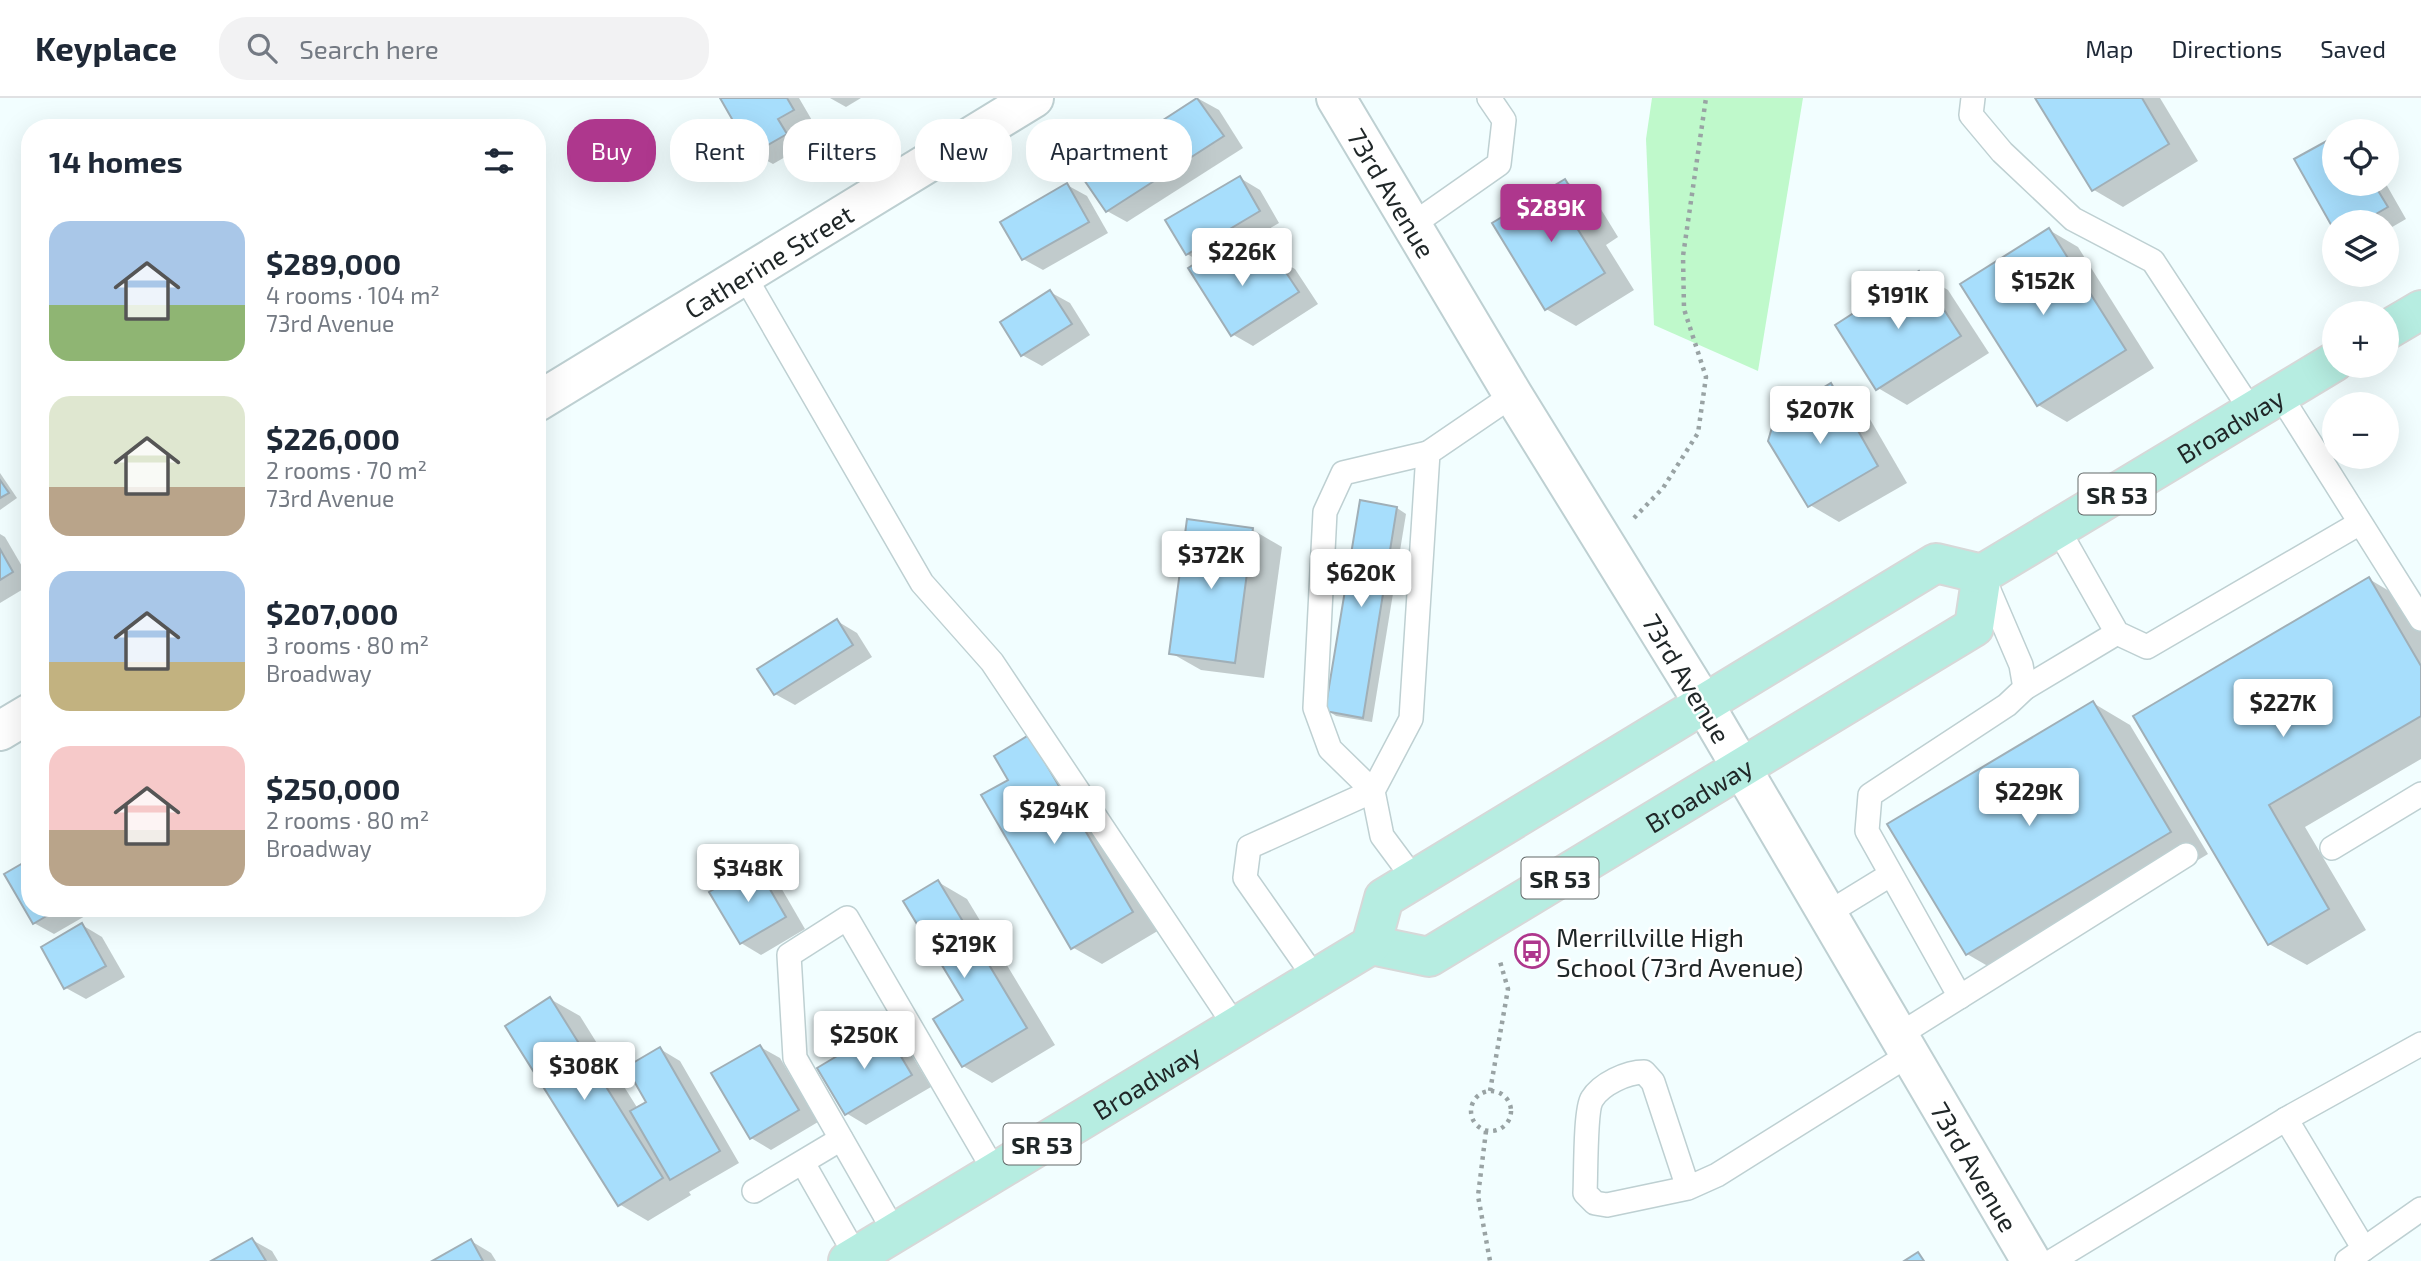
<!DOCTYPE html>
<html lang="en">
<head>
<meta charset="utf-8">
<style>
  :root { --surface:#fff; --page:#f2f2f3; --text:#1f2937; --muted:#747a83; --line:#e0e1e3; --accent:#ae378d }
  body { margin:0; font-family:"Exo 2",sans-serif; background:var(--page); color:var(--text); height:100vh; display:flex; flex-direction:column; font-size:26px; white-space:nowrap }
  * { box-sizing:border-box; margin:0 }
  p { font-size:23px; color:var(--muted) }
  .icon { flex:none; width:38px; height:38px; fill:none; stroke:currentColor; stroke-width:2; stroke-linecap:round; stroke-linejoin:round }
  .map { position:relative; flex:1; overflow:hidden }
  .drawer { position:absolute; left:21px; top:21px; width:525px; height:798px; display:flex; flex-direction:column; background:var(--surface); border-radius:28px; box-shadow:0 7px 28px #0002 }
  .drawer>* { flex:none }
  .hud { position:absolute; left:567px; top:21px; width:665px; height:63px; display:flex; gap:14px }
  .tools { position:absolute; left:2322px; top:21px; display:grid; gap:14px }
  .tools a { display:grid; place-items:center; width:77px; height:77px; border-radius:50%; background:var(--surface); box-shadow:0 7px 28px #0002; font-size:35px }
  .price { position:absolute; translate:-50% -60px; padding:0 16px; border-radius:7px; background:#fff; color:#222; font-size:23px; line-height:46px; filter:drop-shadow(0 2px 4px #0008) }
  .price::after { content:''; position:absolute; left:50%; top:42px; width:21px; height:16px; margin-left:-10px; background:inherit; clip-path:polygon(0 0,100% 0,50% 100%) }
  .price.on { background:var(--accent); color:#fff }
  ul { padding:0; list-style:none }
  li { display:flex; align-items:center; gap:21px; height:175px; padding:0 28px }
  li span { display:grid; place-items:center; flex:none; width:196px; height:140px; border-radius:21px; color:#555 }
  li>.icon { margin-inline-start:auto }
  span .icon { width:84px; height:84px; fill:#fffc; stroke-width:1 }
  li b { font-size:30px }
  h2 { display:flex; justify-content:space-between; align-items:center; height:84px; padding:0 28px; font-size:30px }
  .pill { padding:0 24px; border-radius:28px; background:var(--surface); box-shadow:0 7px 28px #0002; font-size:24px; line-height:63px }
  .pill.on { background:var(--accent); color:#fff }
  header { display:flex; align-items:center; gap:42px; box-sizing:border-box; height:98px; padding:0 35px; background:var(--surface); border-bottom:2px solid var(--line) }
  header strong { font-size:33px }
  nav { display:flex; gap:38px; margin-inline-start:auto; font-size:24px }
  .search { width:490px; height:63px; background:var(--page); display:flex; align-items:center; gap:18px; box-sizing:border-box; padding:0 24px; border-radius:28px; color:var(--muted); font-size:26px }
  .map>svg:first-child { display:block }
</style>
</head>
<body>
<header>
<strong>Keyplace</strong>
<div class="search"><svg class="icon" aria-label="search" viewBox="0 0 24 24"><circle cx="10" cy="10" r="6"/><path d="M15 15l6 6"/></svg>Search here</div>
<nav><a>Map</a><a>Directions</a><a>Saved</a></nav>
</header>
<div class="map">
<svg width="2421" height="1163" viewBox="0 0 2421 1163">
  <rect width="100%" height="100%" fill="#f2feff"/>
  <!-- green -->
  <polygon fill="#bff9cb" points="1652,0 1803,0 1758,273 1654,227 1646,41"/>
  <!-- shadow -->
  <g fill="#0003">
    <polygon points="722,0 799,0 813,24 797,33 806,47 773,66 753,55"/>
    <polygon points="830,0 861,0 846,9"/>
    <polygon points="2037,0 2160,0 2198,63 2123,109 2094,92"/>
    <polygon points="1199,1 1219,12 1243,50 1127,124 1107,113 1083,76"/>
    <polygon points="2334,41 2334,86 2386,86 2406,121 2387,132 2387,124 2334,124 2334,128 2297,62"/>
    <polygon points="1240,80 1260,92 1279,125 1232,153 1245,160 1254,174 1275,160 1295,171 1318,206 1253,248 1232,236 1201,164 1187,156"/>
    <polygon points="1565,83 1594,100 1618,139 1606,147 1634,192 1576,228 1546,211"/>
    <polygon points="1067,87 1087,98 1108,135 1043,172 1023,161"/>
    <polygon points="2049,132 2078,149 2154,270 2067,324 2038,307"/>
    <polygon points="1919,175 1948,192 1989,255 1907,307 1878,290"/>
    <polygon points="1050,194 1070,205 1090,237 1042,268 1022,257"/>
    <polygon points="1831,287 1860,304 1907,385 1839,424 1810,407"/>
    <polygon points="0,375 17,400 0,412"/>
    <polygon points="1361,404 1397,410 1406,416 1372,624 1336,618 1327,612"/>
    <polygon points="1253,432 1282,449 1264,580 1201,572 1171,555"/>
    <polygon points="0,436 5,439 30,482 30,487 0,505"/>
    <polygon points="2369,481 2406,503 2421,528 2421,661 2305,729 2366,832 2307,867 2269,846 2136,618"/>
    <polygon points="837,523 857,535 872,559 795,607 775,596"/>
    <polygon points="2093,605 2130,627 2208,756 2005,878 1967,856"/>
    <polygon points="1029,639 1161,831 1102,866 1072,849 1010,682"/>
    <polygon points="756,769 776,781 805,831 761,857 741,845"/>
    <polygon points="938,784 967,801 1055,947 992,985 963,968 966,903"/>
    <polygon points="30,810 99,810 54,836 34,825"/>
    <polygon points="82,827 102,839 125,879 86,901 66,890"/>
    <polygon points="550,901 580,918 638,1011 648,1005 660,951 680,963 739,1065 689,1094 691,1097 648,1123 619,1106"/>
    <polygon points="884,932 904,944 931,989 866,1027 846,1015"/>
    <polygon points="760,949 780,960 818,1024 771,1052 751,1040"/>
    <polygon points="252,1142 272,1153 278,1163 215,1163"/>
    <polygon points="471,1143 491,1155 496,1163 435,1163"/>
  </g>
  <!-- building -->
  <g fill="#a7defc" stroke="#a0afb7" stroke-width="2">
    <polygon points="720,0 787,0 794,12 778,21 787,36 752,56"/>
    <polygon points="1197,0 1224,38 1106,114 1080,76"/>
    <polygon points="2035,0 2142,0 2169,46 2092,93"/>
    <polygon points="2334,39 2334,86 2374,86 2388,109 2362,124 2334,124 2334,132 2294,61"/>
    <polygon points="1240,78 1260,113 1186,157 1165,122"/>
    <polygon points="1565,81 1590,122 1577,130 1605,175 1545,212 1492,125"/>
    <polygon points="1067,85 1089,124 1022,162 1000,124"/>
    <polygon points="2049,130 2126,252 2037,308 1960,186"/>
    <polygon points="1225,147 1245,177 1275,158 1299,194 1231,238 1188,170"/>
    <polygon points="1919,173 1961,238 1876,292 1835,227"/>
    <polygon points="1050,192 1072,226 1021,258 1000,224"/>
    <polygon points="1831,285 1878,368 1808,409 1768,343 1775,319"/>
    <polygon points="0,382 9,395 0,400"/>
    <polygon points="1360,402 1397,409 1363,620 1325,613"/>
    <polygon points="1187,421 1253,430 1235,565 1169,556"/>
    <polygon points="0,451 13,474 0,482"/>
    <polygon points="2369,479 2421,568 2421,618 2269,707 2329,811 2268,847 2133,618"/>
    <polygon points="837,521 853,547 774,597 757,571"/>
    <polygon points="2093,603 2171,734 1966,857 1887,726"/>
    <polygon points="1029,637 1133,814 1071,851 981,697 1008,682 994,658"/>
    <polygon points="30,761 30,810 60,810 33,826 4,776"/>
    <polygon points="756,767 786,819 740,846 709,794"/>
    <polygon points="938,782 1027,930 962,969 933,921 963,902 903,803"/>
    <polygon points="82,825 106,868 64,891 41,849"/>
    <polygon points="550,899 663,1080 618,1108 505,928"/>
    <polygon points="884,930 912,977 845,1017 817,970"/>
    <polygon points="760,947 799,1012 750,1041 711,975"/>
    <polygon points="660,949 720,1053 670,1082 630,1013 646,1004 626,969"/>
    <polygon points="252,1140 266,1163 211,1163"/>
    <polygon points="471,1141 483,1163 432,1163"/>
    <polygon points="1918,1154 1924,1163 1904,1163"/>
  </g>
  <g fill="none" stroke-linecap="round" stroke-linejoin="round">
    <!-- service casing -->
    <g stroke="#bed0d2" stroke-width="26">
      <g id="service">
        <polyline points="1973,0 1971,17 2002,54 2073,121 2153,163 2252,314"/>
        <polyline points="1412,127 1499,66 1504,22 1489,0"/>
        <polyline points="744,177 922,485 992,564 1235,928"/>
        <polyline points="2280,297 2421,521"/>
        <polyline points="2058,431 2117,535 2147,549 2360,425"/>
        <polyline points="2025,590 2117,535"/>
        <polyline points="2332,750 2421,696"/>
        <polyline points="1414,781 1382,738 1373,693 1411,621 1428,355 1513,297"/>
        <polyline points="1828,815 1890,777"/>
        <polyline points="1315,880 1245,780 1249,749 1373,693 1330,651 1315,610 1325,414 1343,375 1428,355"/>
        <polyline points="1960,899 1867,733 1870,697 2007,607 2025,590 2021,567 1985,483"/>
        <polyline points="1899,937 2186,757"/>
        <polyline points="803,1065 856,1158"/>
        <path d="M 1688,1090 L 1653,984 L 1644,974 C 1627,974 1601,986 1592,1001 C 1585,1012 1586,1078 1585,1095 L 1595,1105 L 1607,1107 L 1688,1090 L 1717,1077 L 1910,956"/>
        <polyline points="754,1093 841,1041"/>
        <polyline points="895,1135 795,960 789,857 847,820 995,1074"/>
        <polyline points="2364,1151 2286,1021 2421,946"/>
        <polyline points="2052,1163 2286,1021"/>
        <polyline points="2347,1163 2421,1111"/>
      </g>
    </g>
    <!-- minor casing -->
    <g stroke="#bed0d2" stroke-width="42">
      <g id="minor">
        <path id="s1" d="M 537,304 L 1034,0"/>
        <polyline points="0,633 30,615"/>
      </g>
    </g>
    <!-- tertiary casing -->
    <g stroke="#bed0d2" stroke-width="42">
      <g id="tertiary">
        <path id="s2" d="M 1704,606 L 2031,1163"/>
      </g>
    </g>
    <!-- secondary casing -->
    <g stroke="#bed0d2" stroke-width="42">
      <g id="secondary">
        <path id="s3" d="M 1336,0 L 1513,297 L 1704,606"/>
      </g>
    </g>
    <!-- primary casing -->
    <g stroke="#d7d8d8" stroke-width="42">
      <g id="primary">
        <polyline points="2387,232 2421,212"/>
        <path id="s4" d="M 1371,847 L 1429,859 L 1974,529 L 1982,476"/>
        <path id="s5" d="M 848,1163 L 1371,847 L 1384,800 L 1936,465 L 1982,476 L 2334,264"/>
      </g>
    </g>
    <!-- path -->
    <g stroke="#99a3a4" stroke-width="4.5" stroke-dasharray="3.5 5" stroke-linecap="butt">
      <polyline points="1634,420 1663,390 1698,335 1706,279 1684,211 1683,158 1706,0"/>
      <polyline points="1490,993 1508,891 1499,860"/>
      <circle cx="1491" cy="1013" r="20"/>
      <polyline points="1486,1033 1478,1098 1490,1163"/>
    </g>
    <!-- service -->
    <use href="#service" stroke="#fff" stroke-width="23"/>
    <!-- minor -->
    <use href="#minor" stroke="#fff" stroke-width="38"/>
    <!-- tertiary -->
    <use href="#tertiary" stroke="#fff" stroke-width="38"/>
    <!-- secondary -->
    <use href="#secondary" stroke="#fff" stroke-width="38"/>
    <!-- primary -->
    <use href="#primary" stroke="#b6ede1" stroke-width="38"/>
  </g>
  <!-- icons -->
  <defs>
    <g id="bus-ring" transform="scale(1.75)"><circle r="9.5" fill="#fff" stroke="#ae378d" stroke-width="1.5"/><path d="M-5-6H5V4H4V6H2V4H-2V6H-4V4H-5ZM-3.5-4V0h7V-4ZM-3.5 1.2v1.5H-2V1.2ZM2 1.2v1.5H3.5V1.2Z" fill="#ae378d"/></g>
  </defs>
  <g fill-rule="evenodd">
    <use href="#bus-ring" x="1532" y="853"/>
  </g>
  <g text-anchor="middle" dominant-baseline="central" stroke-width="5" stroke-linejoin="round" paint-order="stroke">
    <!-- shield labels -->
    <g fill="#fff" stroke="#636868" stroke-width="2">
      <rect x="2078.5" y="375.5" width="77" height="41" rx="5"/>
      <rect x="1521.5" y="759.5" width="77" height="41" rx="5"/>
      <rect x="1003.5" y="1025.5" width="77" height="41" rx="5"/>
    </g>
    <g font-size="24" font-weight="bold" fill="#202728">
      <text x="2117" y="396">SR 53</text>
      <text x="1560" y="780">SR 53</text>
      <text x="1042" y="1046">SR 53</text>
    </g>
    <!-- street labels -->
    <g font-size="26" fill="#202728" stroke="#fff">
      <text stroke="none"><textPath href="#s3" startOffset="110">73rd Avenue</textPath></text>
      <text stroke="none"><textPath href="#s1" startOffset="271">Catherine Street</textPath></text>
      <text stroke="none"><textPath href="#s5" startOffset="1642">Broadway</textPath></text>
      <text transform="translate(1687 580) rotate(59)">73rd Avenue</text>
      <text stroke="none"><textPath href="#s4" startOffset="374">Broadway</textPath></text>
      <text stroke="none"><textPath href="#s5" startOffset="348">Broadway</textPath></text>
      <text stroke="none"><textPath href="#s2" startOffset="536">73rd Avenue</textPath></text>
    </g>
    <!-- poi labels -->
    <g font-size="26" fill="#202728" stroke="#fff" text-anchor="start">
      <text x="1556" y="838">Merrillville High<tspan x="1556" dy="30">School (73rd Avenue)</tspan></text>
    </g>
  </g>
</svg>
<div class="tools">
<a><svg class="icon" aria-label="locate" viewBox="0 0 24 24"><circle cx="12" cy="12" r="6"/><path d="M12 2v4M12 18v4M2 12h4M18 12h4"/></svg></a>
<a><svg class="icon" aria-label="layers" viewBox="0 0 24 24"><path d="M12 4l9 5-9 5-9-5zM3 14l9 5 9-5"/></svg></a>
<a>+</a>
<a>−</a>
</div>
<b class="price on" style="left:1551px;top:146px">$289K</b>
<b class="price" style="left:1242px;top:190px">$226K</b>
<b class="price" style="left:2043px;top:219px">$152K</b>
<b class="price" style="left:1898px;top:233px">$191K</b>
<b class="price" style="left:1820px;top:348px">$207K</b>
<b class="price" style="left:1211px;top:493px">$372K</b>
<b class="price" style="left:1361px;top:511px">$620K</b>
<b class="price" style="left:2283px;top:641px">$227K</b>
<b class="price" style="left:2029px;top:730px">$229K</b>
<b class="price" style="left:1054px;top:748px">$294K</b>
<b class="price" style="left:748px;top:806px">$348K</b>
<b class="price" style="left:964px;top:882px">$219K</b>
<b class="price" style="left:864px;top:973px">$250K</b>
<b class="price" style="left:584px;top:1004px">$308K</b>
<div class="hud">
<a class="pill on">Buy</a>
<a class="pill">Rent</a>
<a class="pill">Filters</a>
<a class="pill">New</a>
<a class="pill">Apartment</a>
</div>
<section class="drawer">
<h2>14 homes<svg class="icon" aria-label="filters" viewBox="0 0 24 24"><path d="M4 7h16M4 17h16"/><circle cx="9" cy="7" r="2"/><circle cx="15" cy="17" r="2"/></svg></h2>
<ul>
<li><span style="background:linear-gradient(#a9c7e8 60%,#8fb573 0)"><svg class="icon" aria-label="home" viewBox="0 0 24 24"><path d="M3 11l9-7 9 7M6 9v11h12V9"/></svg></span><div><b>$289,000</b><p>4 rooms · 104 m²</p><p>73rd Avenue</p></div></li>
<li><span style="background:linear-gradient(#dfe7d0 65%,#b9a48a 0)"><svg class="icon" aria-label="home" viewBox="0 0 24 24"><path d="M3 11l9-7 9 7M6 9v11h12V9"/></svg></span><div><b>$226,000</b><p>2 rooms · 70 m²</p><p>73rd Avenue</p></div></li>
<li><span style="background:linear-gradient(#a9c7e8 65%,#c2b280 0)"><svg class="icon" aria-label="home" viewBox="0 0 24 24"><path d="M3 11l9-7 9 7M6 9v11h12V9"/></svg></span><div><b>$207,000</b><p>3 rooms · 80 m²</p><p>Broadway</p></div></li>
<li><span style="background:linear-gradient(#f6c9c9 60%,#b9a48a 0)"><svg class="icon" aria-label="home" viewBox="0 0 24 24"><path d="M3 11l9-7 9 7M6 9v11h12V9"/></svg></span><div><b>$250,000</b><p>2 rooms · 80 m²</p><p>Broadway</p></div></li>
</ul>
</section>
</div>
</body>
</html>
